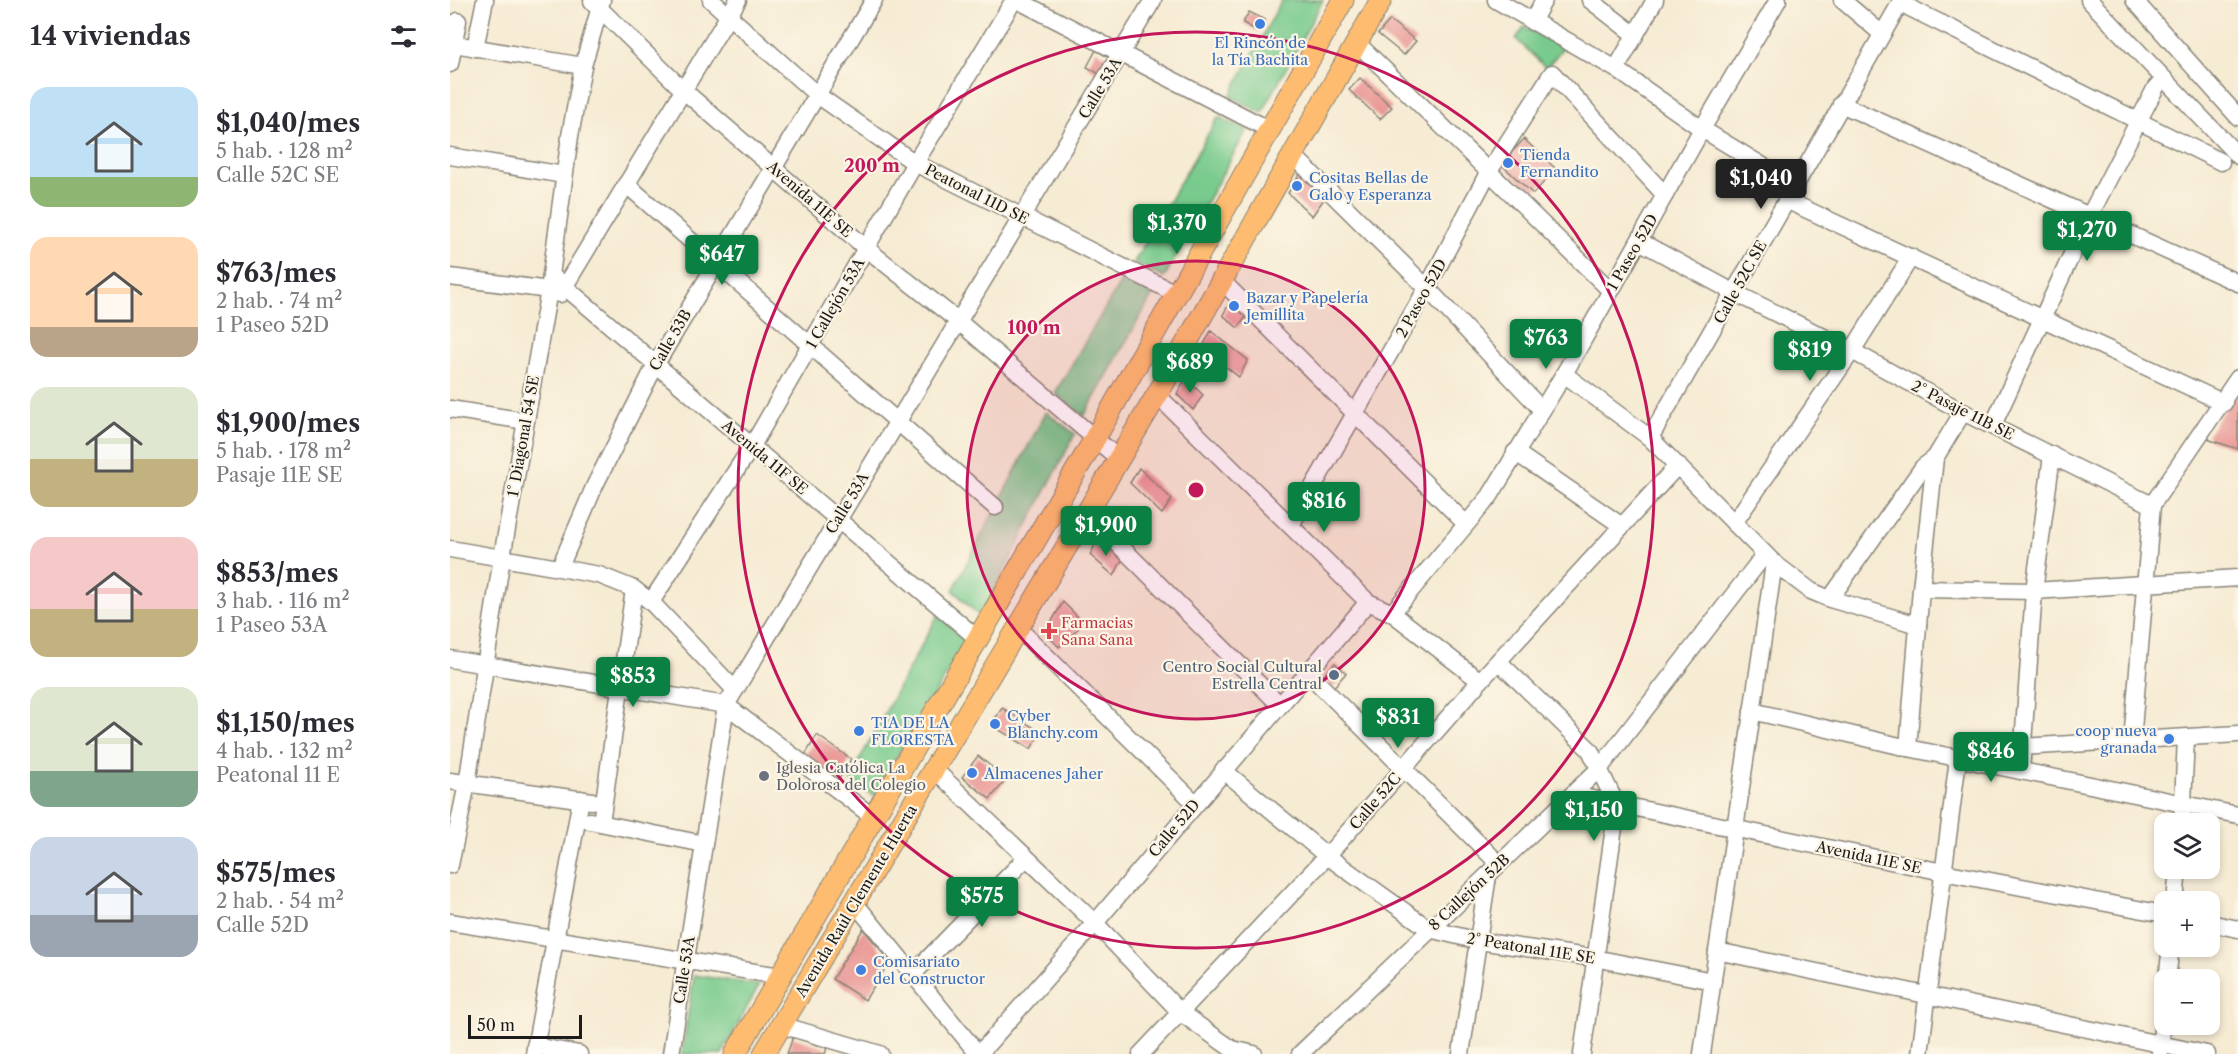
<!DOCTYPE html>
<html lang="es">
<head>
<meta charset="utf-8">
<style>
  :root { --surface:#fff; --page:#f7f7f7; --text:#2b2b33; --muted:#7c7c81; --accent:#0b8043 }
  body { margin:0; font-family:"Libre Caslon Text",serif; background:var(--page); color:var(--text); height:100vh; display:flex; flex-direction:column; font-size:22px; white-space:nowrap }
  * { box-sizing:border-box; margin:0 }
  p { font-size:20px; color:var(--muted) }
  .icon { flex:none; width:33px; height:33px; fill:none; stroke:currentColor; stroke-width:2; stroke-linecap:round; stroke-linejoin:round }
  .map { position:relative; flex:1; overflow:hidden }
  .sheet { display:flex; flex-direction:column; background:var(--surface); width:450px }
  .sheet>* { flex:none }
  .buttons { position:absolute; left:1704px; top:813px; display:grid; gap:12px }
  .buttons a { display:grid; place-items:center; width:66px; height:66px; border-radius:12px; background:var(--surface); box-shadow:0 3px 9px #0003; font-size:30px }
  .scale { position:absolute; left:18px; bottom:15px; width:114px; box-sizing:border-box; padding-left:6px; border:3px solid #1c1c1c; border-top:0; font-size:16px; line-height:21px; white-space:nowrap; color:#1c1c1c; -webkit-text-stroke:4px #fcf5e5; paint-order:stroke }
  .price { position:absolute; translate:-50% -51px; padding:0 14px; border-radius:6px; background:var(--accent); color:#fff; font-size:20px; line-height:39px; filter:drop-shadow(0 2px 3px #0008) }
  .price::after { content:''; position:absolute; left:50%; top:36px; width:18px; height:14px; margin-left:-9px; background:inherit; clip-path:polygon(0 0,100% 0,50% 100%) }
  .price.on { background:#222; color:#fff }
  ul { padding:0; list-style:none }
  li { display:flex; align-items:center; gap:18px; height:150px; padding:0 30px }
  li span { display:grid; place-items:center; flex:none; width:168px; height:120px; border-radius:18px; color:#555 }
  li>.icon { margin-inline-start:auto }
  span .icon { width:72px; height:72px; fill:#fffc; stroke-width:1 }
  li b { font-size:26px }
  h2 { display:flex; justify-content:space-between; align-items:center; height:72px; padding:0 30px; font-size:26px }
  main { display:flex; flex:1; min-height:0 }
  .map>svg:first-child { display:block }
</style>
</head>
<body>
<main>
<section class="sheet">
<h2>14 viviendas<svg class="icon" aria-label="filters" viewBox="0 0 24 24"><path d="M4 7h16M4 17h16"/><circle cx="9" cy="7" r="2"/><circle cx="15" cy="17" r="2"/></svg></h2>
<ul>
<li><span style="background:linear-gradient(#bfe0f5 75%,#8fb573 0)"><svg class="icon" aria-label="home" viewBox="0 0 24 24"><path d="M3 11l9-7 9 7M6 9v11h12V9"/></svg></span><div><b>$1,040/mes</b><p>5 hab. · 128 m²</p><p>Calle 52C SE</p></div></li>
<li><span style="background:linear-gradient(#ffd9b3 75%,#b9a48a 0)"><svg class="icon" aria-label="home" viewBox="0 0 24 24"><path d="M3 11l9-7 9 7M6 9v11h12V9"/></svg></span><div><b>$763/mes</b><p>2 hab. · 74 m²</p><p>1 Paseo 52D</p></div></li>
<li><span style="background:linear-gradient(#dfe7d0 60%,#c2b280 0)"><svg class="icon" aria-label="home" viewBox="0 0 24 24"><path d="M3 11l9-7 9 7M6 9v11h12V9"/></svg></span><div><b>$1,900/mes</b><p>5 hab. · 178 m²</p><p>Pasaje 11E SE</p></div></li>
<li><span style="background:linear-gradient(#f6c9c9 60%,#c2b280 0)"><svg class="icon" aria-label="home" viewBox="0 0 24 24"><path d="M3 11l9-7 9 7M6 9v11h12V9"/></svg></span><div><b>$853/mes</b><p>3 hab. · 116 m²</p><p>1 Paseo 53A</p></div></li>
<li><span style="background:linear-gradient(#dfe7d0 70%,#7fa58c 0)"><svg class="icon" aria-label="home" viewBox="0 0 24 24"><path d="M3 11l9-7 9 7M6 9v11h12V9"/></svg></span><div><b>$1,150/mes</b><p>4 hab. · 132 m²</p><p>Peatonal 11 E</p></div></li>
<li><span style="background:linear-gradient(#c9d6e8 65%,#9aa5b1 0)"><svg class="icon" aria-label="home" viewBox="0 0 24 24"><path d="M3 11l9-7 9 7M6 9v11h12V9"/></svg></span><div><b>$575/mes</b><p>2 hab. · 54 m²</p><p>Calle 52D</p></div></li>
</ul>
</section>
<div class="map">
<svg width="1788" height="1054" viewBox="0 0 1788 1054">
  <rect width="100%" height="100%" fill="#fcf5e5"/>
  <filter id="ink" filterUnits="userSpaceOnUse"><feTurbulence type="fractalNoise" baseFrequency=".0167" numOctaves="2"/><feDisplacementMap in="SourceGraphic" scale="12" xChannelSelector="R" yChannelSelector="G"/><feConvolveMatrix kernelMatrix="1 2 1 2 8 2 1 2 1" color-interpolation-filters="sRGB"/></filter>
  <filter id="wash" filterUnits="userSpaceOnUse"><feTurbulence type="fractalNoise" baseFrequency=".008" numOctaves="4" result="noise"/><feDisplacementMap in="SourceGraphic" scale="24" xChannelSelector="R" yChannelSelector="G"/><feGaussianBlur stdDeviation="1.35" result="paint"/><feColorMatrix in="noise" values="0 0 0 0 0 0 0 0 0 0 0 0 0 0 0 0 0 1.4 0 .05"/><feComposite in="paint" operator="in"/></filter>
  <g filter="url(#wash)">
    <rect width="100%" height="100%" fill="#f6ebd3"/>
    <!-- green -->
    <g fill="#78ca8d" stroke="#4a7354" stroke-width="1.5">
      <polygon points="832,0 873,0 812,113 780,96"/>
      <polygon points="1074,27 1113,48 1096,68 1066,39"/>
      <polygon points="768,117 797,130 714,278 684,262"/>
      <polygon points="674,276 703,294 634,416 605,393"/>
      <polygon points="596,412 625,434 530,617 503,590"/>
      <polygon points="488,615 517,641 423,796 399,779"/>
      <polygon points="244,975 309,985 272,1054 232,1054"/>
    </g>
    <g id="blocks">
      <!-- building -->
      <g fill="#e8918f">
        <polygon points="799,12 815,20 809,32 793,23"/>
        <polygon points="940,20 966,41 954,55 928,34"/>
        <polygon points="646,50 660,58 651,75 637,67"/>
        <polygon points="910,78 942,107 930,119 899,90"/>
        <polygon points="1074,139 1106,169 1083,194 1051,164"/>
        <polygon points="850,174 874,199 862,216 838,193"/>
        <polygon points="782,298 798,314 788,328 773,315"/>
        <polygon points="761,331 798,360 789,377 752,348"/>
        <polygon points="736,378 753,395 743,410 727,394"/>
        <polygon points="1788,388 1788,449 1760,440 1757,435"/>
        <polygon points="689,468 722,499 712,514 680,483"/>
        <polygon points="649,537 672,560 664,576 640,555"/>
        <polygon points="613,602 634,623 609,647 595,633"/>
        <polygon points="885,663 896,673 883,688 871,678"/>
        <polygon points="552,708 591,732 581,749 541,725"/>
        <polygon points="367,735 401,759 388,781 355,755"/>
        <polygon points="528,756 557,779 540,799 512,777"/>
        <polygon points="413,929 440,961 415,1000 382,979"/>
        <polygon points="343,1037 377,1048 375,1054 337,1054"/>
      </g>
    </g>
  </g>
  <g filter="url(#ink)">
    <use href="#blocks" fill-opacity="0" stroke="#898478" stroke-width="1.5"/>
    <g fill="none" stroke-linecap="round" stroke-linejoin="round">
      <!-- minor casing -->
      <g stroke="#898478" stroke-width="19">
        <g id="minor">
          <polyline points="261,0 366,94 465,163 727,294"/>
          <polyline points="567,0 820,130"/>
          <polyline points="1046,0 1166,69 1252,129 1344,185"/>
          <polyline points="1140,0 1185,35"/>
          <polyline points="1392,0 1432,34"/>
          <polyline points="1639,0 1788,156"/>
          <polyline points="1684,0 1788,117"/>
          <polyline points="142,1 233,90 417,249 508,321 669,459"/>
          <polyline points="1450,3 1771,162"/>
          <polyline points="1082,22 1094,0"/>
          <polyline points="906,42 1160,290"/>
          <polyline points="4,44 133,66"/>
          <polyline points="25,48 35,0"/>
          <polyline points="0,64 8,21"/>
          <polyline points="1166,69 1205,0"/>
          <polyline points="1391,104 1788,283"/>
          <polyline points="843,155 977,288 1091,409"/>
          <polyline points="0,156 114,175"/>
          <polyline points="176,184 545,507"/>
          <polyline points="1336,200 1774,403"/>
          <polyline points="1189,241 1285,293 1402,351 1513,412 1702,505"/>
          <polyline points="101,275 528,639"/>
          <polyline points="0,277 99,290"/>
          <polyline points="771,280 1016,524"/>
          <polyline points="110,294 288,0"/>
          <polyline points="1114,374 1200,438 1324,563 1361,591 1380,599 1468,625"/>
          <polyline points="707,395 918,602 942,613 1030,681"/>
          <polyline points="0,409 76,421"/>
          <polyline points="1543,425 1640,215 1706,87"/>
          <polyline points="1200,438 1452,0"/>
          <polyline points="1065,452 1172,526"/>
          <polyline points="637,513 829,704"/>
          <polyline points="1284,523 1402,351 1461,257"/>
          <polyline points="841,525 977,288 1038,173 1102,73 1215,195"/>
          <polyline points="0,549 149,575 184,589 201,602 285,690"/>
          <polyline points="110,567 145,485 206,364 424,0"/>
          <polyline points="1471,589 1584,591 1788,578"/>
          <polyline points="1380,599 1473,467 1485,458 1513,412"/>
          <polyline points="201,602 302,446 465,163 564,0"/>
          <polyline points="942,613 1040,496 1114,374 1252,129 1328,0"/>
          <polyline points="568,628 745,803"/>
          <polyline points="0,659 276,705 423,817"/>
          <polyline points="1049,662 1140,750 1167,806 1132,1054"/>
          <polyline points="857,672 1049,864"/>
          <polyline points="1302,711 1458,748 1788,815"/>
          <polyline points="1682,741 1702,505 1788,378"/>
          <polyline points="1458,748 1471,589 1485,458"/>
          <polyline points="484,769 645,923 731,1013 782,1049 804,1054"/>
          <polyline points="773,770 877,856 979,929 1029,941 1144,958 1263,981"/>
          <polyline points="1571,771 1584,591 1602,455"/>
          <polyline points="0,781 142,801"/>
          <polyline points="1124,795 1493,872 1714,914"/>
          <polyline points="140,821 254,844"/>
          <polyline points="151,823 184,589"/>
          <polyline points="1732,824 1736,738"/>
          <polyline points="0,865 17,784 52,557 99,290 120,136 133,66 152,0"/>
          <polyline points="404,902 528,1054"/>
          <polyline points="1725,902 1728,868"/>
          <polyline points="0,922 330,976"/>
          <polyline points="1760,923 1788,929"/>
          <polyline points="1267,951 1757,1054"/>
          <polyline points="463,974 576,858"/>
          <polyline points="1717,980 1721,946"/>
          <polyline points="331,1025 430,1054"/>
          <polyline points="85,1046 129,1054"/>
          <polyline points="1710,1053 1714,1006"/>
          <polyline points="84,1054 131,799"/>
          <polyline points="221,1054 276,705 703,0"/>
          <polyline points="529,1054 645,923 918,602"/>
          <polyline points="691,1054 877,856 1030,681 1228,465"/>
          <polyline points="850,1054 1150,768 1315,554"/>
          <polyline points="1011,1054 1038,875"/>
          <polyline points="1252,1054 1324,563"/>
          <polyline points="1470,1054 1508,759 1520,752 1572,747 1788,734"/>
        </g>
      </g>
      <!-- major casing -->
      <g stroke="#898478" stroke-width="23">
        <g id="major">
          <polyline points="285,1054 644,440 893,0"/>
          <polyline points="314,1054 707,395 931,0"/>
        </g>
      </g>
      <!-- minor -->
      <use href="#minor" stroke="#fff" stroke-width="16"/>
      <!-- major -->
      <use href="#major" stroke="#febc70" stroke-width="21"/>
    </g>
  </g>
  <!-- distance rings -->
  <circle cx="746" cy="490" r="229" fill="#c2185b" fill-opacity=".12"/>
  <g fill="none" stroke="#c2185b" stroke-width="3">
    <circle cx="746" cy="490" r="229"/>
    <circle cx="746" cy="490" r="458"/>
  </g>
  <!-- markers -->
  <g fill="#3f7fe0" stroke="#fcf5e5" stroke-width="2">
    <circle cx="810" cy="24" r="6"/>
    <circle cx="1058" cy="163" r="6"/>
    <circle cx="847" cy="186" r="6"/>
    <circle cx="784" cy="306" r="6"/>
    <circle cx="545" cy="724" r="6"/>
    <circle cx="409" cy="731" r="6"/>
    <circle cx="1719" cy="739" r="6"/>
    <circle cx="522" cy="773" r="6"/>
    <circle cx="411" cy="970" r="6"/>
  </g>
  <path fill="#e0444e" stroke="#fcf5e5" stroke-width="2" d="M596 622h6v6h6v6h-6v6h-6v-6h-6v-6h6z"/>
  <circle fill="#5c6f8a" stroke="#fcf5e5" stroke-width="2" cx="884" cy="675" r="6"/>
  <circle fill="#6b7280" stroke="#fcf5e5" stroke-width="2" cx="314" cy="776" r="6"/>
  <g text-anchor="middle" dominant-baseline="central" stroke-width="4.5" stroke-linejoin="round" paint-order="stroke">
    <!-- shop labels -->
    <g font-size="15" fill="#366cbe" stroke="#fcf5e5" text-anchor="start">
      <text x="810" y="42" text-anchor="middle">El Rincón de<tspan x="810" dy="17">la Tía Bachita</tspan></text>
      <text x="1070" y="154">Tienda<tspan x="1070" dy="17">Fernandito</tspan></text>
      <text x="859" y="177">Cositas Bellas de<tspan x="859" dy="17">Galo y Esperanza</tspan></text>
      <text x="796" y="297">Bazar y Papelería<tspan x="796" dy="17">Jemillita</tspan></text>
      <text x="557" y="715">Cyber<tspan x="557" dy="17">Blanchy.com</tspan></text>
      <text x="421" y="722">TIA DE LA<tspan x="421" dy="17">FLORESTA</tspan></text>
      <text x="1707" y="730" text-anchor="end">coop nueva<tspan x="1707" dy="17">granada</tspan></text>
      <text x="534" y="773">Almacenes Jaher</text>
      <text x="423" y="961">Comisariato<tspan x="423" dy="17">del Constructor</tspan></text>
    </g>
    <!-- street labels -->
    <g font-size="15" fill="#1c1c1c" stroke="#fcf5e5">
      <text transform="translate(650 88) rotate(-59)">Calle 53A</text>
      <text transform="translate(527 194) rotate(27)">Peatonal 11D SE</text>
      <text transform="translate(360 199) rotate(41)">Avenida 11E SE</text>
      <text transform="translate(1182 252) rotate(-60)">1 Paseo 52D</text>
      <text transform="translate(1290 282) rotate(-61)">Calle 52C SE</text>
      <text transform="translate(971 298) rotate(-61)">2 Paseo 52D</text>
      <text transform="translate(385 303) rotate(-60)">1 Callejón 53A</text>
      <text transform="translate(220 340) rotate(-60)">Calle 53B</text>
      <text transform="translate(1513 410) rotate(27)">2° Pasaje 11B SE</text>
      <text transform="translate(73 436) rotate(-80)">1° Diagonal 54 SE</text>
      <text transform="translate(315 457) rotate(40)">Avenida 11F SE</text>
      <text transform="translate(397 503) rotate(-59)">Calle 53A</text>
      <text transform="translate(925 801) rotate(-49)">Calle 52C</text>
      <text transform="translate(724 828) rotate(-50)">Calle 52D</text>
      <text transform="translate(1419 857) rotate(12)">Avenida 11E SE</text>
      <text transform="translate(1019 892) rotate(-43)">8 Callejón 52B</text>
      <text transform="translate(406 901) rotate(-59)">Avenida Raúl Clemente Huerta</text>
      <text transform="translate(1081 948) rotate(9)">2° Peatonal 11E SE</text>
      <text transform="translate(234 970) rotate(-81)">Calle 53A</text>
    </g>
    <!-- health labels -->
    <g font-size="15" fill="#be3a42" stroke="#fcf5e5" text-anchor="start">
      <text x="611" y="622">Farmacias<tspan x="611" dy="17">Sana Sana</tspan></text>
    </g>
    <!-- service labels -->
    <g font-size="15" fill="#4e5e75" stroke="#fcf5e5" text-anchor="end">
      <text x="872" y="666">Centro Social Cultural<tspan x="872" dy="17">Estrella Central</tspan></text>
    </g>
    <!-- worship labels -->
    <g font-size="15" fill="#5b616d" stroke="#fcf5e5" text-anchor="start">
      <text x="326" y="767">Iglesia Católica La<tspan x="326" dy="17">Dolorosa del Colegio</tspan></text>
    </g>
  </g>
  <circle cx="746" cy="490" r="9" fill="#c2185b" stroke="#fcf5e5" stroke-width="3"/>
  <g font-size="18" text-anchor="middle" font-weight="bold" fill="#c2185b" stroke="#fcf5e5" stroke-width="4.5" stroke-linejoin="round" paint-order="stroke">
    <text x="422" y="172">200 m</text>
    <text x="584" y="334">100 m</text>
  </g>
</svg>
<div class="buttons">
<a><svg class="icon" aria-label="layers" viewBox="0 0 24 24"><path d="M12 4l9 5-9 5-9-5zM3 14l9 5 9-5"/></svg></a>
<a>+</a>
<a>−</a>
</div>
<div class="scale">50 m</div>
<b class="price on" style="left:1311px;top:210px">$1,040</b>
<b class="price" style="left:727px;top:255px">$1,370</b>
<b class="price" style="left:1637px;top:262px">$1,270</b>
<b class="price" style="left:272px;top:286px">$647</b>
<b class="price" style="left:1096px;top:370px">$763</b>
<b class="price" style="left:1360px;top:382px">$819</b>
<b class="price" style="left:740px;top:394px">$689</b>
<b class="price" style="left:874px;top:533px">$816</b>
<b class="price" style="left:656px;top:557px">$1,900</b>
<b class="price" style="left:183px;top:708px">$853</b>
<b class="price" style="left:948px;top:749px">$831</b>
<b class="price" style="left:1541px;top:783px">$846</b>
<b class="price" style="left:1144px;top:842px">$1,150</b>
<b class="price" style="left:532px;top:928px">$575</b>
</div>
</main>
</body>
</html>
